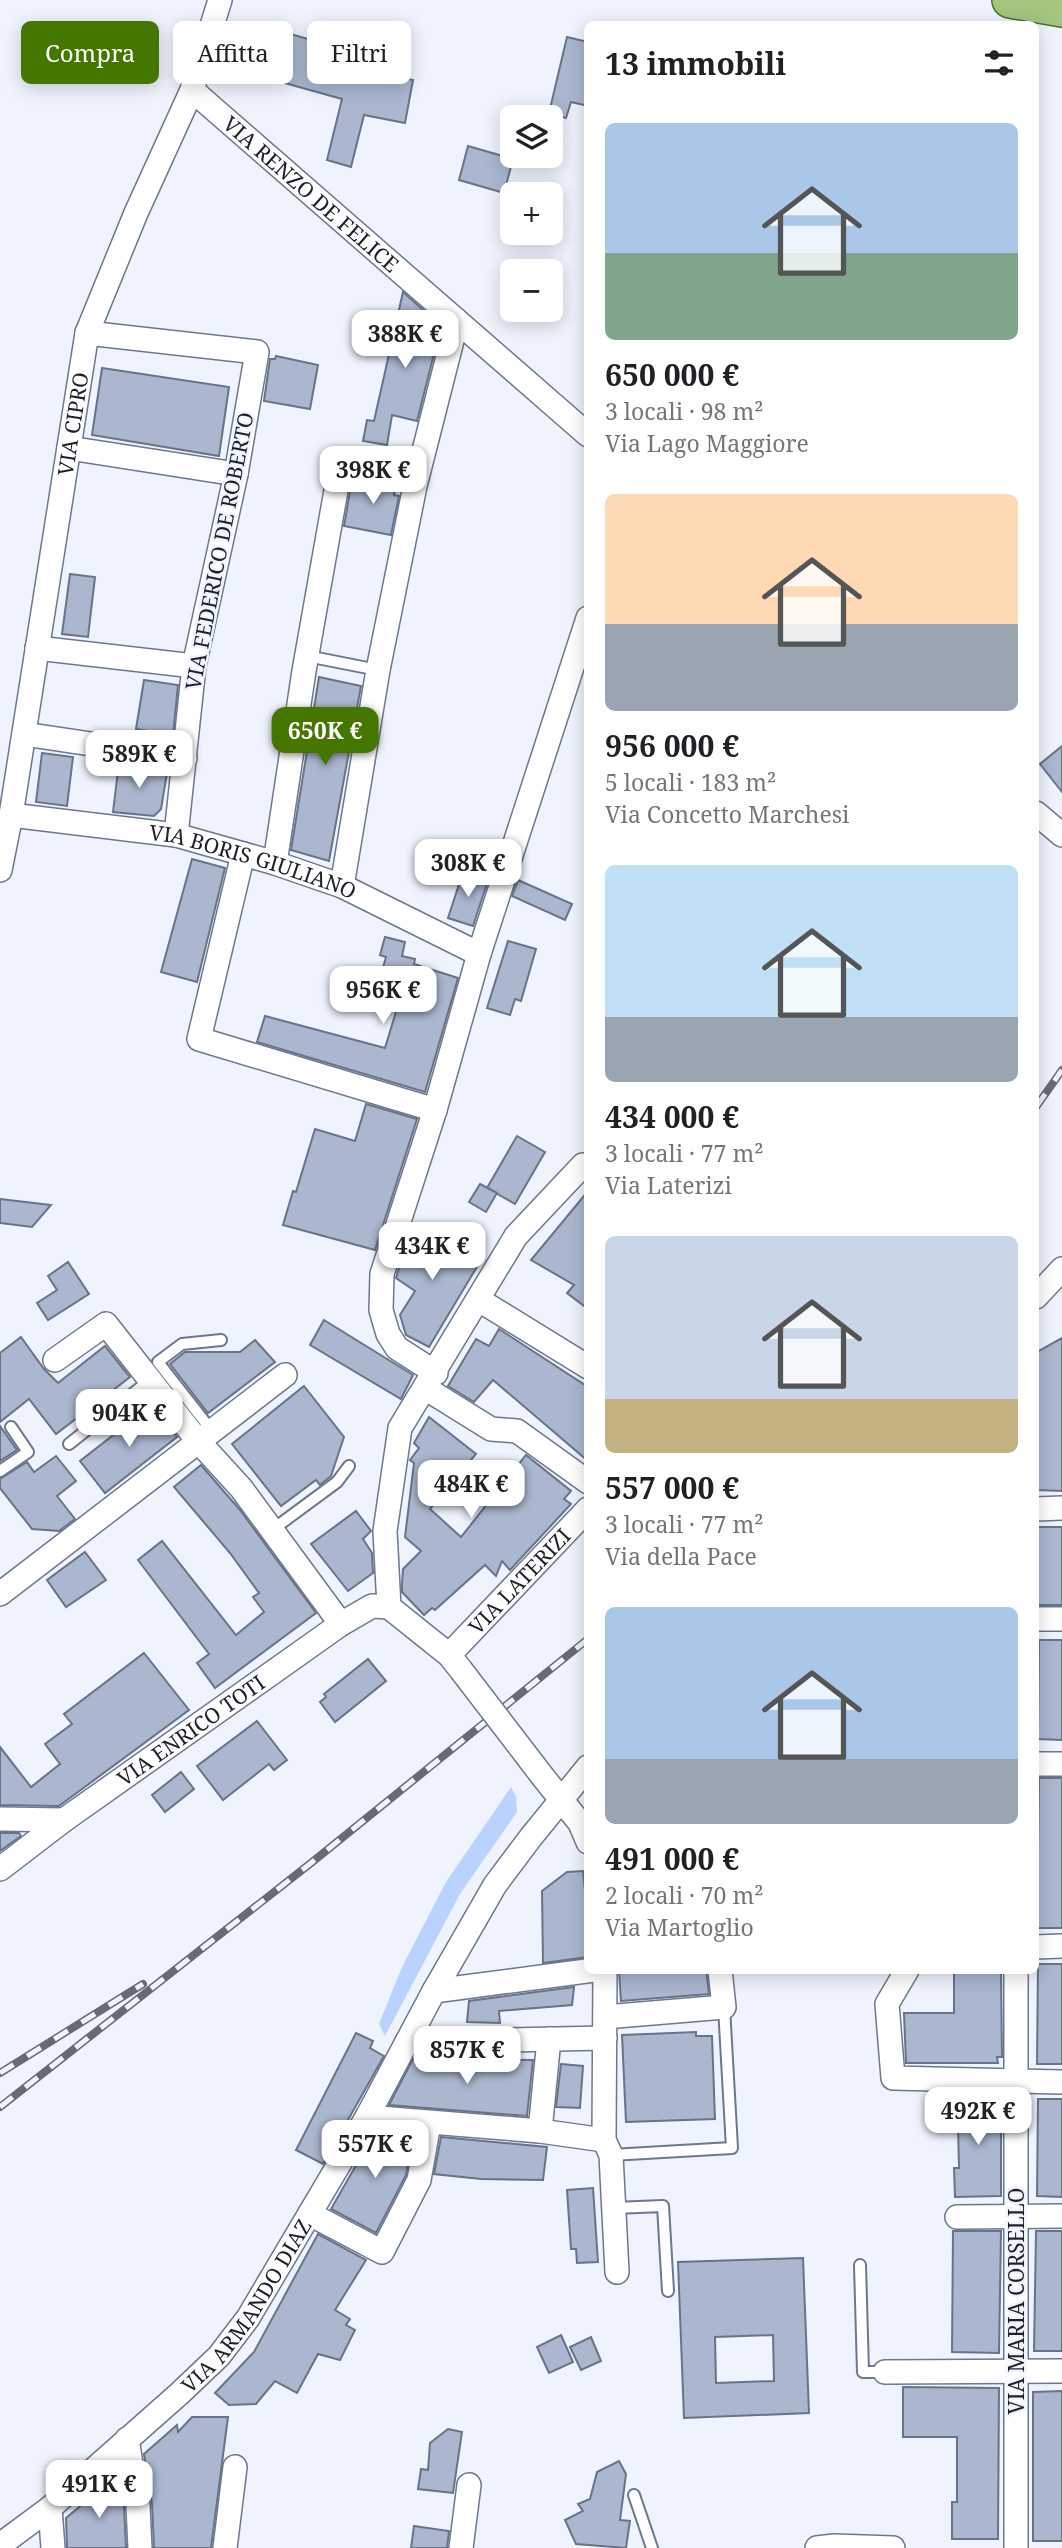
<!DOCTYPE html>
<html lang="it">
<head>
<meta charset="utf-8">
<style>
  :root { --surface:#fff; --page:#f6f6f6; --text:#202124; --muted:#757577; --accent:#447600 }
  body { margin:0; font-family:"Noto Serif",serif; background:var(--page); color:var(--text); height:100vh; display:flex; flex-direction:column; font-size:26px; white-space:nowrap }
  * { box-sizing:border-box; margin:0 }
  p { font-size:23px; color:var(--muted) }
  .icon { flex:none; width:38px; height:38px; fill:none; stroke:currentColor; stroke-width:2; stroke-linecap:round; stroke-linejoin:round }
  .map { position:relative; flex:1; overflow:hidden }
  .sheet { position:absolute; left:584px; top:21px; width:455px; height:1953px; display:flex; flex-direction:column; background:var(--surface); border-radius:10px; box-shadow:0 4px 18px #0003 }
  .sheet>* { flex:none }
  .hud { position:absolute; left:21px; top:21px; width:458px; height:63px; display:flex; gap:14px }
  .controls { position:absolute; left:500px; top:105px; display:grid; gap:14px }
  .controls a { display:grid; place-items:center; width:63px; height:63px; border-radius:10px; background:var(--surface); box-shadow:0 4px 18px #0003; font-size:35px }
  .price { position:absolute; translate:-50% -60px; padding:0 16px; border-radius:14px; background:#fff; color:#222; font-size:23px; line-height:46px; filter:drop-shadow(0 2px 4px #0008) }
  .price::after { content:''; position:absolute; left:50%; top:42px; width:21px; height:16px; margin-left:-10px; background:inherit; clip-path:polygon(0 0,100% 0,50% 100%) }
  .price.current { background:var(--accent); color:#fff }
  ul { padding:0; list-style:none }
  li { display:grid; align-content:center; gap:14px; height:371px; padding:0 21px }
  li span { display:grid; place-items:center; height:217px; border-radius:10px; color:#555 }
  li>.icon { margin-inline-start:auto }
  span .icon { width:126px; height:126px; fill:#fffc; stroke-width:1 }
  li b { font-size:30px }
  h2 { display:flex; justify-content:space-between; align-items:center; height:84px; padding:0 21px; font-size:30px }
  .chip { padding:0 24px; border-radius:10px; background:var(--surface); box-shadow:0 4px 18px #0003; font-size:24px; line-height:63px }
  .chip.current { background:var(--accent); color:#fff }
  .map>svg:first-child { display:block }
</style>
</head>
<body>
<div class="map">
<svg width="1062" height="2548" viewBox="0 0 1062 2548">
  <rect width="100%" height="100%" fill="#eef3fd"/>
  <!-- green -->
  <polygon fill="#b9d2ff" points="511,1787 516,1797 517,1812 460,1894 385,2036 379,2024 402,1967 446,1882"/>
  <!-- building -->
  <g fill="#aab7cf" stroke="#687389" stroke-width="2" fill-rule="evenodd">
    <polygon points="269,28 354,52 355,47 379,53 374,73 413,80 405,123 364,115 351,167 327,160 342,99 256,75"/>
    <polygon points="567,37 588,42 588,106 571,102 566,118 549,113"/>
    <polygon points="468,146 513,159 504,193 459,180"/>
    <polygon points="403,292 441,326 417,421 392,415 387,445 363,441 367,420 374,421"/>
    <polygon points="276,356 318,365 310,409 264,401 270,359 275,359"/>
    <polygon points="102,368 229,387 219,456 92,435"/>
    <polygon points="372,474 397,478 394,495 399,496 391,535 344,526 351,486 370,490"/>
    <polygon points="70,574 95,577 88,637 62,634"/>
    <polygon points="319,677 361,686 329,861 291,850"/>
    <polygon points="144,680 178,685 173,735 136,729"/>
    <polygon points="1062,746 1062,792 1040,764"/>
    <polygon points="42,753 73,757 67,806 36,802"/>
    <polygon points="119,762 162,769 167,773 161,809 154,816 113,812"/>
    <polygon points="192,859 225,868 197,982 161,972"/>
    <polygon points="463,872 488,880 473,926 448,918"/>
    <polygon points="518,880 572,904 565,920 512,896"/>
    <polygon points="385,937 405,942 402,956 415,959 414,964 458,978 425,1092 257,1042 265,1016 385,1048 398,1005 374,999 386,957 380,955"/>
    <polygon points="508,941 536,949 521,1001 515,999 510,1015 487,1008"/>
    <polygon points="366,1104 417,1119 375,1250 283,1225 293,1191 296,1192 315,1129 355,1141"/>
    <polygon points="517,1136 545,1152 515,1204 487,1188"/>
    <polygon points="480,1184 497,1193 486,1212 469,1202"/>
    <polygon points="588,1191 588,1309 567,1293 574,1285 531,1260"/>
    <polygon points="0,1199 51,1205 32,1227 0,1223"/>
    <polygon points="412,1225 440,1236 481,1260 429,1347 406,1335 400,1315 415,1291 396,1278"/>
    <polygon points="68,1262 89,1294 48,1320 37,1303 57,1290 48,1276"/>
    <polygon points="324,1320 413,1375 401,1399 310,1345"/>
    <polygon points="499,1329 588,1387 588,1461 493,1380 474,1402 448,1386 476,1339 489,1346"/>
    <polygon points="21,1337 44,1369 58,1383 105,1346 130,1377 56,1434 29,1399 0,1422 0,1353"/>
    <polygon points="1062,1338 1062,1491 1038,1490 1037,1352"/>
    <polygon points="255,1340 275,1362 208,1413 170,1364 185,1352 240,1352"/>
    <polygon points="304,1386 344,1437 331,1476 320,1485 316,1480 281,1506 232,1444"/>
    <polygon points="152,1405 177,1437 105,1493 80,1461"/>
    <polygon points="429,1417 476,1454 430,1509 461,1537 526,1455 571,1491 564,1499 571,1504 510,1570 502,1561 496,1576 485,1565 435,1610 432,1608 424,1615 402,1592 402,1584 403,1569 421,1551 405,1537 414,1463 410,1460 419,1448 414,1443"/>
    <polygon points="0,1426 17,1450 0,1461"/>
    <polygon points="56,1456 76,1481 57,1496 75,1519 59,1531 32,1529 0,1488 0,1479 27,1462 34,1472"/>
    <polygon points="201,1465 240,1510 316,1613 215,1688 197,1663 209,1654 138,1560 162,1541 236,1635 264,1612 253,1597 259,1593 230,1553 174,1487"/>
    <polygon points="356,1511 371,1531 363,1539 372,1553 373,1573 348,1591 311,1544"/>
    <polygon points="1038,1527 1062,1527 1062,1605 1037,1605"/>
    <polygon points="85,1552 106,1580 66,1607 47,1580"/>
    <polygon points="1039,1640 1062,1640 1062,1740 1038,1739"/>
    <polygon points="144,1653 189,1710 59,1806 0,1805 0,1747 31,1787 60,1764 45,1744 72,1724 64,1714"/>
    <polygon points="368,1659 386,1681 335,1722 320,1702 326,1697 324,1694"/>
    <polygon points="257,1721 287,1760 274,1770 269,1764 223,1800 197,1766"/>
    <polygon points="181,1772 194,1789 165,1812 152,1795"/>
    <polygon points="1039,1778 1062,1778 1062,1928 1037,1928"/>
    <polygon points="0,1833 19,1833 21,1836 0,1851"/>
    <polygon points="583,1871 588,1921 588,1957 543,1963 542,1891 567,1872"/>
    <polygon points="1038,1964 1062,1964 1062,2064 1037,2064"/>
    <polygon points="619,1970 706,1970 709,1994 621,2001"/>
    <polygon points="954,1970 1001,1970 1002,2057 997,2057 998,2063 906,2063 904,2013 954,2013"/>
    <polygon points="574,1987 572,2005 499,2011 500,2023 467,2022 469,2001"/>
    <polygon points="696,2032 696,2036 712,2036 715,2119 626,2122 622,2035"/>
    <polygon points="356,2033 373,2041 370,2048 384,2056 323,2164 296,2150"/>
    <polygon points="413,2059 533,2060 527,2116 389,2105"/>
    <polygon points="561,2064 583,2066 580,2108 556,2107"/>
    <polygon points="954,2098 1001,2098 1001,2196 955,2197 954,2168 959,2168 958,2127 955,2128"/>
    <polygon points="1038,2099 1062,2099 1062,2197 1037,2196"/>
    <polygon points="375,2132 413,2135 406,2175 376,2233 331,2209"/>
    <polygon points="441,2137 547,2147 543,2180 481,2179 434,2174"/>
    <polygon points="593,2188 598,2262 577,2263 576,2249 571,2249 567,2190"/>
    <polygon points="953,2231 1001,2231 999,2353 952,2352"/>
    <polygon points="1036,2231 1062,2231 1062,2351 1034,2351"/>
    <polygon points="318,2234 366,2260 335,2310 350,2319 346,2325 355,2330 340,2360 318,2354 297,2393 275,2381 256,2404 229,2405 215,2393 254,2352"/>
    <path d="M 803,2258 L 809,2413 L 684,2418 L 678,2262 ZM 773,2335 L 774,2381 L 716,2383 L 715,2337 Z"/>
    <polygon points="561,2335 573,2362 549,2373 537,2347"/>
    <polygon points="591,2337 601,2361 581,2370 570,2347"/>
    <polygon points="903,2387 999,2388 998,2539 952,2539 952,2502 957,2502 957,2437 903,2437"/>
    <polygon points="1062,2391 1062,2541 1033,2541 1033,2392"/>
    <polygon points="192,2417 228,2417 211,2548 154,2548 152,2504 144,2454 177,2425 178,2432"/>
    <polygon points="448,2429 462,2432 453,2493 418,2489 421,2469 428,2470 430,2443"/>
    <polygon points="619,2461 626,2474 620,2520 630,2521 626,2548 576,2544 565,2520 583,2511 578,2504 590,2499 597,2472"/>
    <polygon points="119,2474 124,2507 126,2548 67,2548 66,2518"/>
    <polygon points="414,2526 449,2531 447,2548 411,2548"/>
  </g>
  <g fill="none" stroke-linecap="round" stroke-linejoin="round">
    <!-- service casing -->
    <g stroke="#6c788d" stroke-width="14">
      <g id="service">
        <polyline points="307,656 378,670"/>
        <polyline points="212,1431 158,1362 182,1344 221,1340"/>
        <polyline points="69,1444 150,1380"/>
        <polyline points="0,1471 28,1452 11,1427"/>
        <polyline points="272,1530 337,1482 349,1466"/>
        <polyline points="611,2155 732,2148 724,2007"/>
        <polyline points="614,2208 663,2206 668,2291"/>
        <polyline points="860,2265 863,2372 885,2372"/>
        <polyline points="634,2495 652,2548"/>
      </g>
    </g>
    <!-- minor casing -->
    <g stroke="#6c788d" stroke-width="26">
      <g id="minor">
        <path id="s1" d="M 192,90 L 588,435"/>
        <polyline points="87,333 257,352 236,474 194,666 176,835"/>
        <polyline points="69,448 236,474"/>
        <polyline points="37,648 194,666"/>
        <polyline points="24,734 185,758"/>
        <polyline points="1036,813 1062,835"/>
        <path id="s2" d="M 11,815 L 176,835 L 275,863 L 342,886 L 479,954"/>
        <polyline points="243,854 199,1039 435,1110"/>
        <polyline points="275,863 304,671 340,468"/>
        <path id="s3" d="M 0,870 L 11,815 L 87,333 L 136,213 L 192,90 L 220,0"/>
        <polyline points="342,886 378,670 415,486 457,321"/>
        <polyline points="1036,1297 1062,1269"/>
        <polyline points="479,1300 588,1367"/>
        <polyline points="55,1360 106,1324 198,1441 241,1488 341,1624"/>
        <polyline points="436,1373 397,1348 388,1334 381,1310 382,1274 435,1110 479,954 588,618"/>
        <polyline points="425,1388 491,1429 517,1431 588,1482"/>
        <polyline points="1036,1509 1062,1508"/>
        <polyline points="0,1594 285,1375"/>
        <polyline points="1036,1619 1062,1619"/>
        <path id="s4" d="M 449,1655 L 588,1509"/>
        <polyline points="461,1670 449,1655 389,1607 385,1531 400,1428 516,1236 583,1165"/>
        <polyline points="1036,1764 1062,1764"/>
        <polyline points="543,1777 580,1823 588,1842"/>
        <polyline points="0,1819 64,1820"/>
        <path id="s5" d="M 0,1869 L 64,1820 L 341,1624 L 372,1606 L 389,1607"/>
        <polyline points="1036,1947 1062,1946"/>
        <polyline points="605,1970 604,2140 611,2155 617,2272"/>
        <polyline points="907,1970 887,2004 893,2078 1062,2082"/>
        <polyline points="434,1991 594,1970"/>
        <polyline points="605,2017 724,2007 720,1970"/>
        <polyline points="407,2042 605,2038"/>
        <polyline points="367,2117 540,2131 604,2140"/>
        <polyline points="540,2131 549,2039"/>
        <polyline points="310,2214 382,2252 419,2180 429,2123"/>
        <polyline points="957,2217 1062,2216"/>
        <polyline points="885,2372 1062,2371"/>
        <polyline points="127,2439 138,2506 140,2548"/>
        <polyline points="50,2508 53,2548"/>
        <path id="s6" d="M 0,2545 L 50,2508 L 179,2394 L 219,2356 L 248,2318 L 367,2117 L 434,1991 L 495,1885 L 531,1837 L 588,1767"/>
        <polyline points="225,2548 235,2467"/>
        <polyline points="461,2548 469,2485"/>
        <polyline points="817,2548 834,2546 893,2548"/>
        <polyline points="1016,2548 1016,1970"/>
      </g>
    </g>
    <!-- primary casing -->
    <g stroke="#4c732b" stroke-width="38">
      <polyline id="primary" points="1010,0 1062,9"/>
    </g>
    <!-- service -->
    <use href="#service" stroke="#fff" stroke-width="10"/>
    <!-- minor -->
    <use href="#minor" stroke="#fff" stroke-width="23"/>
    <!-- primary -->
    <use href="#primary" stroke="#a3c580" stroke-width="35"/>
    <!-- rail casing -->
    <g stroke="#656a73" stroke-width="8">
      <g id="rail">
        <polyline points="1036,1107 1062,1070"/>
        <polyline points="0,2073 143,1984"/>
        <polyline points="0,2107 311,1863 588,1639"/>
      </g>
    </g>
    <!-- rail -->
    <use href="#rail" stroke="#eef3fd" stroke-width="5" stroke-dasharray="16" stroke-linecap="butt"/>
    <!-- minor-bridge casing -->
    <g stroke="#6c788d" stroke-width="26" stroke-linecap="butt">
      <polyline id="minor-bridge" points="461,1670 543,1777"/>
    </g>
    <!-- minor-bridge -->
    <use href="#minor-bridge" stroke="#fff" stroke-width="23"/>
  </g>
  <g text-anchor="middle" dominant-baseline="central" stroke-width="5" stroke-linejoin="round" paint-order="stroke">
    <!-- street labels -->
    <g font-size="21" fill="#1c2129" stroke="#eef3fd">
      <text stroke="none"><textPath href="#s1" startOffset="158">VIA RENZO DE FELICE</textPath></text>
      <text stroke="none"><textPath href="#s3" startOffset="452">VIA CIPRO</textPath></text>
      <text transform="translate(219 551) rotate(-79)">VIA FEDERICO DE ROBERTO</text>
      <text stroke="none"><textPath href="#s2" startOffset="247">VIA BORIS GIULIANO</textPath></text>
      <text stroke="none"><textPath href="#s4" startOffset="102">VIA LATERIZI</textPath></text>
      <text stroke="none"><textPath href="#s5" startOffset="236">VIA ENRICO TOTI</textPath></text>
      <text transform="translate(1016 2301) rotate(-90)">VIA MARIA CORSELLO</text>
      <text stroke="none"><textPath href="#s6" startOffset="346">VIA ARMANDO DIAZ</textPath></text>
    </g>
  </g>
</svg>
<div class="controls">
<a><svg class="icon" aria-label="layers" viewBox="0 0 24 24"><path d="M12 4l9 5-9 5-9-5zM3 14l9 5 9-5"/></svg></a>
<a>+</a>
<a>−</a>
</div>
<b class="price" style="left:405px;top:370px">388K €</b>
<b class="price" style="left:373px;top:506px">398K €</b>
<b class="price current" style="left:325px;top:767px">650K €</b>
<b class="price" style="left:139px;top:790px">589K €</b>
<b class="price" style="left:468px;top:899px">308K €</b>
<b class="price" style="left:383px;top:1026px">956K €</b>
<b class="price" style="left:432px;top:1282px">434K €</b>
<b class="price" style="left:129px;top:1449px">904K €</b>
<b class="price" style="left:471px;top:1520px">484K €</b>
<b class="price" style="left:467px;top:2086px">857K €</b>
<b class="price" style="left:978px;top:2147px">492K €</b>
<b class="price" style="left:375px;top:2180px">557K €</b>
<b class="price" style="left:99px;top:2520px">491K €</b>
<div class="hud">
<a class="chip current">Compra</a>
<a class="chip">Affitta</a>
<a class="chip">Filtri</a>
</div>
<section class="sheet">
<h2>13 immobili<svg class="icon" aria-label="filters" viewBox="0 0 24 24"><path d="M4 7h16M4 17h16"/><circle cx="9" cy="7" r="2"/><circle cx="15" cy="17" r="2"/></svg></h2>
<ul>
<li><span style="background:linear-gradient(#a9c7e8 60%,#7fa58c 0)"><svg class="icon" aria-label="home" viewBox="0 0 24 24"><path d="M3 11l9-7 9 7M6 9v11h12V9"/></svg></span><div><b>650 000 €</b><p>3 locali · 98 m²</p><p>Via Lago Maggiore</p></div></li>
<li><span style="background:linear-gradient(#ffd9b3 60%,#9aa5b1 0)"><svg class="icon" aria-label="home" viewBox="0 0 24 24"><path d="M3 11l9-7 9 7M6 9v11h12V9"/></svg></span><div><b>956 000 €</b><p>5 locali · 183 m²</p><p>Via Concetto Marchesi</p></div></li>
<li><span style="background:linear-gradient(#bfe0f5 70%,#9aa5b1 0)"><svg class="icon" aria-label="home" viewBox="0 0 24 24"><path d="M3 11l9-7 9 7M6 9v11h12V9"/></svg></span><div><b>434 000 €</b><p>3 locali · 77 m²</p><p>Via Laterizi</p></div></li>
<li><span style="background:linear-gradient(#c9d6e8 75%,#c2b280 0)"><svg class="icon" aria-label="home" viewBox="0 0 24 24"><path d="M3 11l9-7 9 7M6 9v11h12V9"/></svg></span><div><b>557 000 €</b><p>3 locali · 77 m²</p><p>Via della Pace</p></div></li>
<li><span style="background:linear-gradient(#a9c7e8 70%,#9aa5b1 0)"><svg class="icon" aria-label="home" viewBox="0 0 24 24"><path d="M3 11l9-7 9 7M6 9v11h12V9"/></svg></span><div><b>491 000 €</b><p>2 locali · 70 m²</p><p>Via Martoglio</p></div></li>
</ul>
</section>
</div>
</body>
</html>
